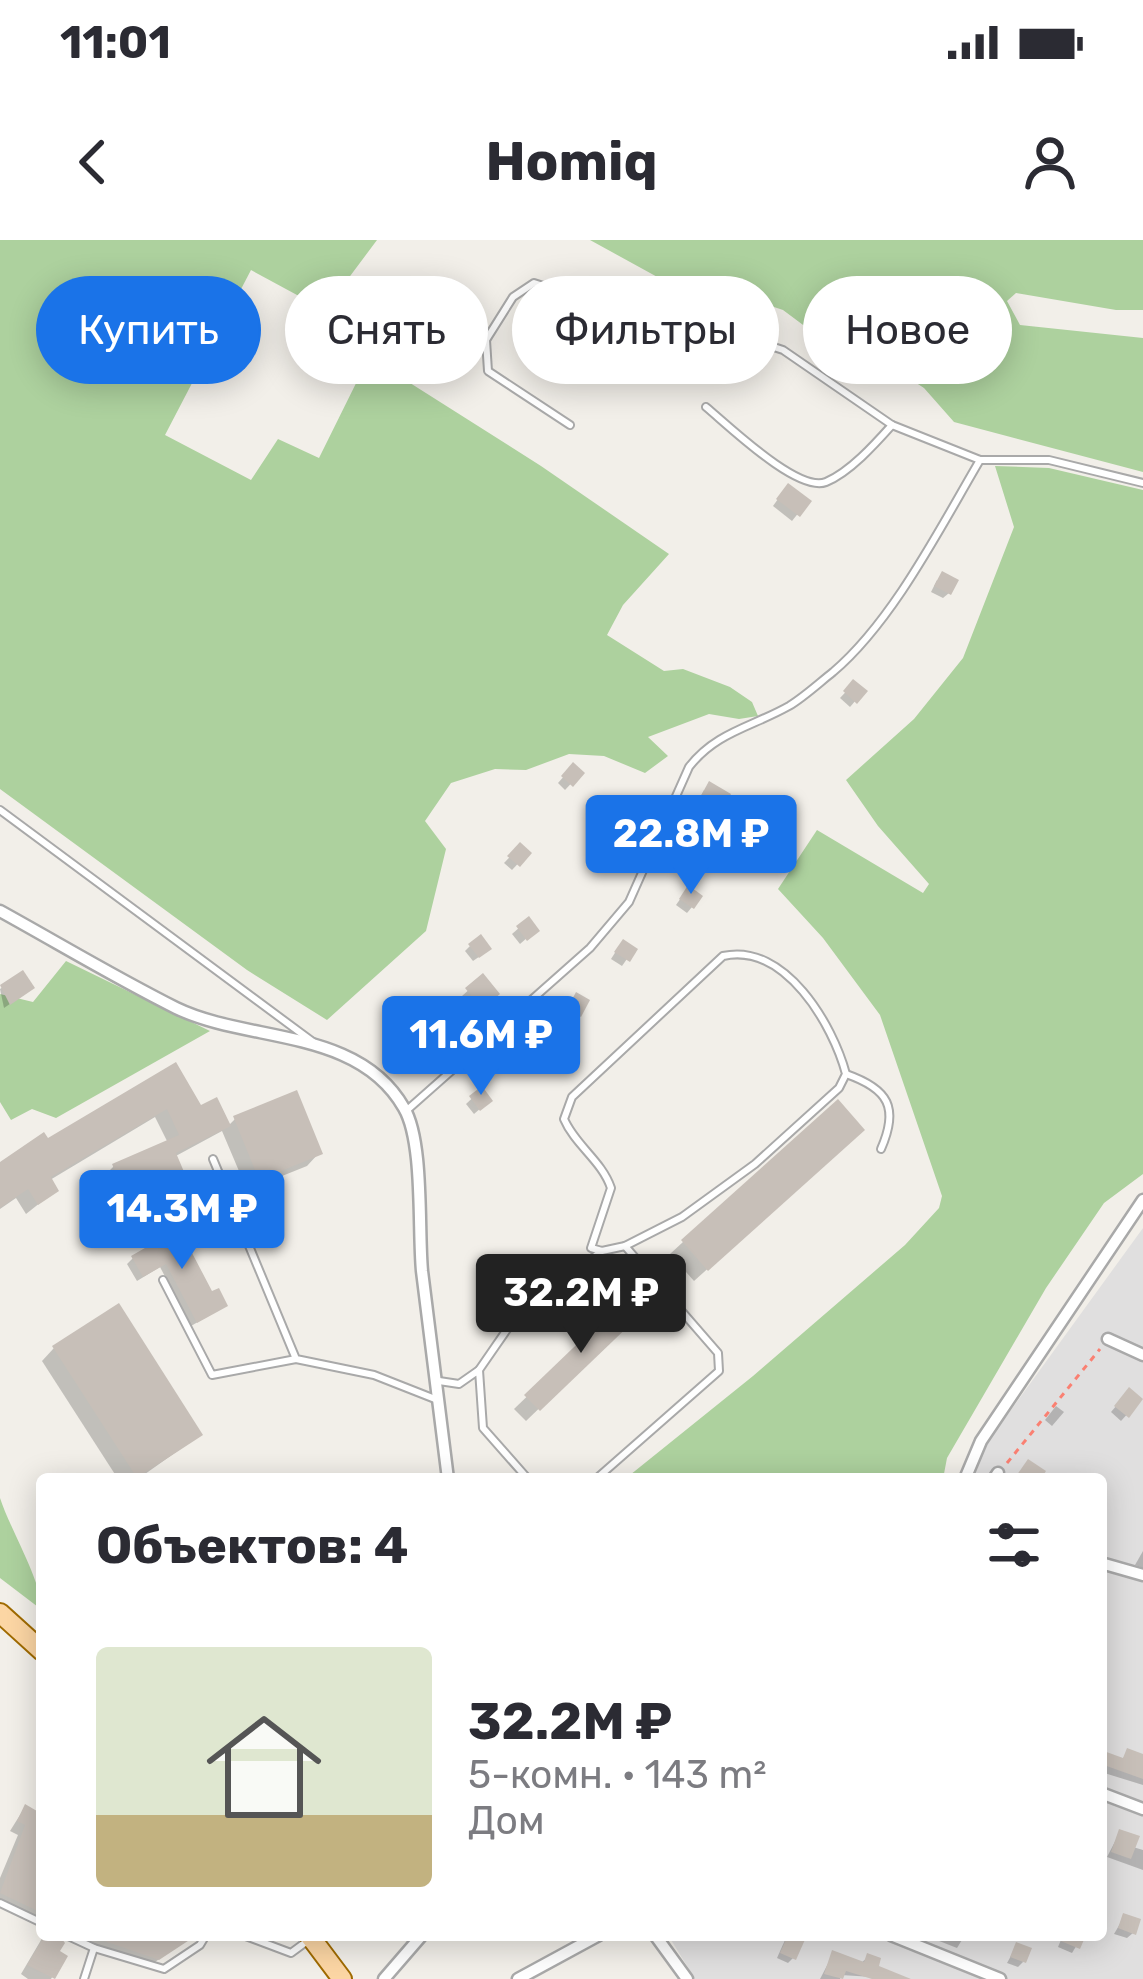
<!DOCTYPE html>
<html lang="ru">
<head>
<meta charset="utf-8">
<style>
  :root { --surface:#fff; --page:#f7f7f7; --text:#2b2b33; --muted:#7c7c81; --accent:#1a73e8 }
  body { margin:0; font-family:Rubik,sans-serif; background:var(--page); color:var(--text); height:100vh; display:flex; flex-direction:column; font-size:45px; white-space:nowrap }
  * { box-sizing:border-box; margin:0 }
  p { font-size:39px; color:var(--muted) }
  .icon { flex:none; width:66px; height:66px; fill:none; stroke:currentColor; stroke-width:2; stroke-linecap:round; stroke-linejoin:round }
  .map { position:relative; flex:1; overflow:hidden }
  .sheet { position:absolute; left:36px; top:1233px; width:1071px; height:468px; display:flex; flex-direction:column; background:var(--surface); border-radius:12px; box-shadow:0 6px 30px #0003 }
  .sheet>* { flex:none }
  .hud { position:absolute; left:36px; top:36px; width:1071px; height:108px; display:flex; gap:24px }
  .price { position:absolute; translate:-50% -102px; padding:0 27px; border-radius:12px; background:var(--accent); color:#fff; font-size:39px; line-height:78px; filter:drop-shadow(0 3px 6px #0008) }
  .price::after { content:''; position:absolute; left:50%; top:72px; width:36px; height:27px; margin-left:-18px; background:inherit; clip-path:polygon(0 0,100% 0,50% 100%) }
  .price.active { background:#222; color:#fff }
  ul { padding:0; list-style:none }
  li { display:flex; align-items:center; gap:36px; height:300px; padding:0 60px }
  li span { display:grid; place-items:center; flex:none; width:336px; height:240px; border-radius:12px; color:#555 }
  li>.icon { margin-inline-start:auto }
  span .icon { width:144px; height:144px; fill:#fffc; stroke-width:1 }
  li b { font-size:51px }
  h2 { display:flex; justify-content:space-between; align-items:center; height:144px; padding:0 60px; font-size:51px }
  .chip { padding:0 42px; border-radius:54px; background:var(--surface); box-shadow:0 6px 30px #0003; font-size:42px; line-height:108px }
  .chip.active { background:var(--accent); color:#fff }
  .status { display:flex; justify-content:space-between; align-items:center; height:84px; padding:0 60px; background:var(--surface); direction:ltr }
  .status svg { height:33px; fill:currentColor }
  header { display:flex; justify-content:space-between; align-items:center; height:156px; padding:0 60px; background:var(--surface); font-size:54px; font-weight:700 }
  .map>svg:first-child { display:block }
</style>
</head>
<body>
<div class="status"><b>11:01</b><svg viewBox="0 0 49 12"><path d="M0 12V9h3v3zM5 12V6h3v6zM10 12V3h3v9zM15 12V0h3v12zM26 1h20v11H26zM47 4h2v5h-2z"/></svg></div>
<header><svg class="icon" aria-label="back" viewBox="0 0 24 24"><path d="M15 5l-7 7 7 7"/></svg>Homiq<svg class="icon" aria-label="person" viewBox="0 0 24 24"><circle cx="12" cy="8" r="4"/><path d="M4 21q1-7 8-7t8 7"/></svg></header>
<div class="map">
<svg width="1143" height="1739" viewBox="0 0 1143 1739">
  <rect width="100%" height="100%" fill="#f2efe9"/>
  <!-- residential -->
  <polygon fill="#e0dfdf" points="1143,988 1143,1739 695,1739 668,1695 1101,1695 1101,1239 973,1239 987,1203"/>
  <!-- forest -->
  <g fill="#add19e">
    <polygon points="0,0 377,0 330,63 297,55 251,30 165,195 251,240 278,199 319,218 369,117 541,226 669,314 623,365 607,395 664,431 683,429 730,447 752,462 758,476 739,479 709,474 648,497 668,516 645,533 604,516 569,514 526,530 495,529 451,543 425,581 446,609 426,691 327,780 247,730 0,549"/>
    <polygon points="590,0 1143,0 1143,70 1116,70 1016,53 1007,61 1020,85 1143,98 1143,232 954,182 924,148 872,114 842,114 783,70 729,52 681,50"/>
    <polygon points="995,226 1049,228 1143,250 1143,934 1104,963 1046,1048 947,1218 943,1239 625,1239 753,1136 905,1005 939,968 942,956 880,775 823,698 778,649 817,590 923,653 929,644 878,586 846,540 914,479 963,418 1014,287"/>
    <polygon points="66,721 210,791 56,878 32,869 11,880 0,862 0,754 33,762"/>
    <path d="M 0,1258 C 10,1289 42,1342 42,1370 L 0,1338 Z"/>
  </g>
  <!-- shadow -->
  <g fill="#0003">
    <polygon points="373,61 379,65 370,78 364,74"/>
    <polygon points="783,252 808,261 792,281 773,266"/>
    <polygon points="937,340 949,353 943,358 931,352"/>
    <polygon points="854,443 863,452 850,467 840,458"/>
    <polygon points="573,526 581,533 565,550 558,543"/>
    <polygon points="704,550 715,576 710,581 693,571"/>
    <polygon points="520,606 528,613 512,630 504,623"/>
    <polygon points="683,655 692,667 687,673 676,665"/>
    <polygon points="528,680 536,690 520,704 512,694"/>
    <polygon points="470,706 483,714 473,721 465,711"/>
    <polygon points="618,708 634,709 622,726 611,719"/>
    <polygon points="22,734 26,753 4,768 0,749"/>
    <polygon points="482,738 468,778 471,781 454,799 443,789 467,763 462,756"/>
    <polygon points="571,761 579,775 573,780 564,775"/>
    <polygon points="407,762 415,772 399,786 391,775"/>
    <polygon points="175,826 200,868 228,886 235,879 319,913 307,926 247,950 222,891 174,917 192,959 181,970 127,994 103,937 114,926 168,903 155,877 50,940 55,951 26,974 16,958 0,969 0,927"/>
    <polygon points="481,850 489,861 474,874 466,864"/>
    <polygon points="849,902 694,1041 670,1014 683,1002"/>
    <polygon points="188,1011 211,1055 225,1066 191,1086 160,1027 137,1041 127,1024 133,1018"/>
    <polygon points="622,1065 634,1077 526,1181 514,1169"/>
    <polygon points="54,1108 200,1195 138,1239 118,1239 42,1121"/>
    <polygon points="1129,1151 1140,1160 1121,1181 1111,1172"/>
    <polygon points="1056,1166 1064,1172 1052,1186 1045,1180"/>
    <polygon points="1143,1311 1143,1328 1135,1325"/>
    <polygon points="1128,1512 1143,1517 1143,1545 1101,1532 1101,1514 1121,1521"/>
    <polygon points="25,1567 42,1577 42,1685 0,1665 0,1638 18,1595 10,1591"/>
    <polygon points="1120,1592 1133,1607 1143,1610 1143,1630 1107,1617"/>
    <polygon points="1124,1677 1133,1693 1127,1698 1114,1694"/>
    <polygon points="44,1695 126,1695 142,1701 161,1695 193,1695 148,1727 63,1695 54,1697 55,1712 64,1717 51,1739 28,1739 21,1734"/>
    <polygon points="792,1695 793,1718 788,1723 777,1718 785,1700"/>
    <polygon points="924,1695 965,1695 957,1708"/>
    <polygon points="1063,1695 1083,1695 1072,1713 1058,1707"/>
    <polygon points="1017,1705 1023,1722 1018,1727 1007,1723"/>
    <polygon points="833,1714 860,1724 868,1717 875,1728 904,1739 841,1735 840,1739 820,1739"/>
  </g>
  <!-- building -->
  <g fill="#c7bfb8">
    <polygon points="788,243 812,261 800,277 776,259"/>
    <polygon points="942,331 959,340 951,355 934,346"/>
    <polygon points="853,439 868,451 857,464 843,451"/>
    <polygon points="573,522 585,533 573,547 561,536"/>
    <polygon points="709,541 731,554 718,578 696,565"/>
    <polygon points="520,602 532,613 520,627 507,616"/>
    <polygon points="688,645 703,656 694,669 679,659"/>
    <polygon points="529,676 540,691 527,701 516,686"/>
    <polygon points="481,694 492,709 479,718 468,704"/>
    <polygon points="623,699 638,709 630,722 614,712"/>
    <polygon points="23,730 35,748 10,765 0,745"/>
    <polygon points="483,733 500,754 472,777 475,781 461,795 446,781 471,755 465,748"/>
    <polygon points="576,752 590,760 581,777 567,769"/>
    <polygon points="408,758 419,773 406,783 395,768"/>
    <polygon points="176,822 201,865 217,857 231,886 176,913 196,960 138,985 112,924 179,895 167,869 51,937 59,951 38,965 28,949 0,968 0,922 44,892 48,898"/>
    <polygon points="482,846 493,861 480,871 469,856"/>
    <polygon points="297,850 323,914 259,940 233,876"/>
    <polygon points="838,859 865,890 708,1031 681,1000"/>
    <polygon points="185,985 197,1007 191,1011 212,1051 219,1048 228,1066 197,1083 166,1024 143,1037 131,1016"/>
    <polygon points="622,1061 638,1077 540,1171 524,1155"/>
    <polygon points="119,1063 203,1195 137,1238 52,1106"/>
    <polygon points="1129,1147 1143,1159 1129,1178 1114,1166"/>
    <polygon points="1028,1219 1046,1231 1041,1239 1014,1239"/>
    <polygon points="1127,1508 1143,1514 1143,1539 1101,1524 1101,1510 1123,1518"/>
    <polygon points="25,1564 42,1574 42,1673 0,1653 25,1585 17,1581"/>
    <polygon points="1119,1589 1140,1596 1131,1619 1111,1612"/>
    <polygon points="1123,1673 1141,1679 1136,1695 1118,1688"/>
    <polygon points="45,1695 59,1695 65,1703 60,1711 68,1716 55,1739 27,1725"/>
    <polygon points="134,1695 142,1698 197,1695 159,1720 90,1696"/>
    <polygon points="788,1695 807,1695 796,1720 780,1713"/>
    <polygon points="1046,1695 1086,1695 1080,1709"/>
    <polygon points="1016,1702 1032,1708 1026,1723 1010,1717"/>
    <polygon points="832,1710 864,1722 867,1713 881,1718 879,1726 911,1739 872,1739 846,1731 843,1739 824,1734"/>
  </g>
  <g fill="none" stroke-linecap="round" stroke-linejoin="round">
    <!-- service casing -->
    <g stroke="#a9a9a9" stroke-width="10">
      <g id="service">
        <path d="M 706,167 C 729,186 798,253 826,242 C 850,232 875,204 892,185"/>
        <polyline points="570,185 488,131 486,100 513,57 534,43 556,50 645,93 728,92 783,110 892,185 980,220 1049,220 1143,243"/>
        <polyline points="0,570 313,802"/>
        <path d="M 846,834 C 889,849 899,868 881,909"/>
        <path d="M 406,871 L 590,708 L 629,662 L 689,527 C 716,492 752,487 789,466 C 804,457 819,443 833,432 C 893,381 940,288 980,220"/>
        <polyline points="213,919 296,1119 374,1135 435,1159"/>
        <polyline points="163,1040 212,1135 296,1119"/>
        <path d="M 479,1130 L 517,1075 L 602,1011 L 625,1006 L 682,977 L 755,924 L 839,848 L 846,834 C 833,785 785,702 723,716 L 572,857 L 564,879 C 575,905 602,921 611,948 L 591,1008 L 602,1011"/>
        <polyline points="439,1141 459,1144 479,1130 483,1188 528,1239"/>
        <polyline points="596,1239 719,1131 718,1113 625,1006"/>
        <polyline points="0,1663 42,1683"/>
        <polyline points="66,1695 94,1708 164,1729 200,1705 206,1695"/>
        <polyline points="243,1695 291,1713 310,1699"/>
        <polyline points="84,1739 94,1708"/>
      </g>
    </g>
    <!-- minor casing -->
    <g stroke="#a9a9a9" stroke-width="15">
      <g id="minor">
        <path d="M 0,671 C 58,703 116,738 176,768 C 248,803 358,787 404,868 C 424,902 418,989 422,1031 C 430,1100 439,1169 448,1239"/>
        <polyline points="1108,1099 1143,1115"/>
        <polyline points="965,1239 981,1201 1143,960"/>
        <polyline points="994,1239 998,1233"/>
        <polyline points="1101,1323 1143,1335"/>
        <polyline points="1101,1553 1143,1569"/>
        <polyline points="655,1695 687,1739"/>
        <polyline points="891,1695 1000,1739"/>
        <polyline points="384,1739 422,1695"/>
        <polyline points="518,1739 599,1695"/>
      </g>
    </g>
    <!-- primary casing -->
    <g stroke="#a06b00" stroke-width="22">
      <g id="primary">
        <polyline points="0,1373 42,1411"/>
        <polyline points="309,1695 342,1739"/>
      </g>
    </g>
    <!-- path -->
    <polyline stroke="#fa8072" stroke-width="3" stroke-dasharray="6 6" stroke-linecap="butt" points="1007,1223 1100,1109"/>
    <!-- service -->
    <use href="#service" stroke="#fff" stroke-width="6"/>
    <!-- minor -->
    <use href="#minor" stroke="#fff" stroke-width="10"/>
    <!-- primary -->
    <use href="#primary" stroke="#fcd6a4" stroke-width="18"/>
  </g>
</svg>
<b class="price" style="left:691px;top:657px">22.8M ₽</b>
<b class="price" style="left:481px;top:858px">11.6M ₽</b>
<b class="price" style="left:182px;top:1032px">14.3M ₽</b>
<b class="price active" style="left:581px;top:1116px">32.2M ₽</b>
<div class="hud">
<a class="chip active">Купить</a>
<a class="chip">Снять</a>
<a class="chip">Фильтры</a>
<a class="chip">Новое</a>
</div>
<section class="sheet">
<h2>Объектов: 4<svg class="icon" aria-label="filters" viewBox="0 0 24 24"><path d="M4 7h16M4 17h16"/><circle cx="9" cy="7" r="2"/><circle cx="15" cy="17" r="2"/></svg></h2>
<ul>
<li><span style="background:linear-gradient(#dfe7d0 70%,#c2b280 0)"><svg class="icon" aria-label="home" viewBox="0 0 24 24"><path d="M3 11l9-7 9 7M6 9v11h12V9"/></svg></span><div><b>32.2M ₽</b><p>5-комн. · 143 m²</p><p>Дом</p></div></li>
</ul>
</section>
</div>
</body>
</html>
